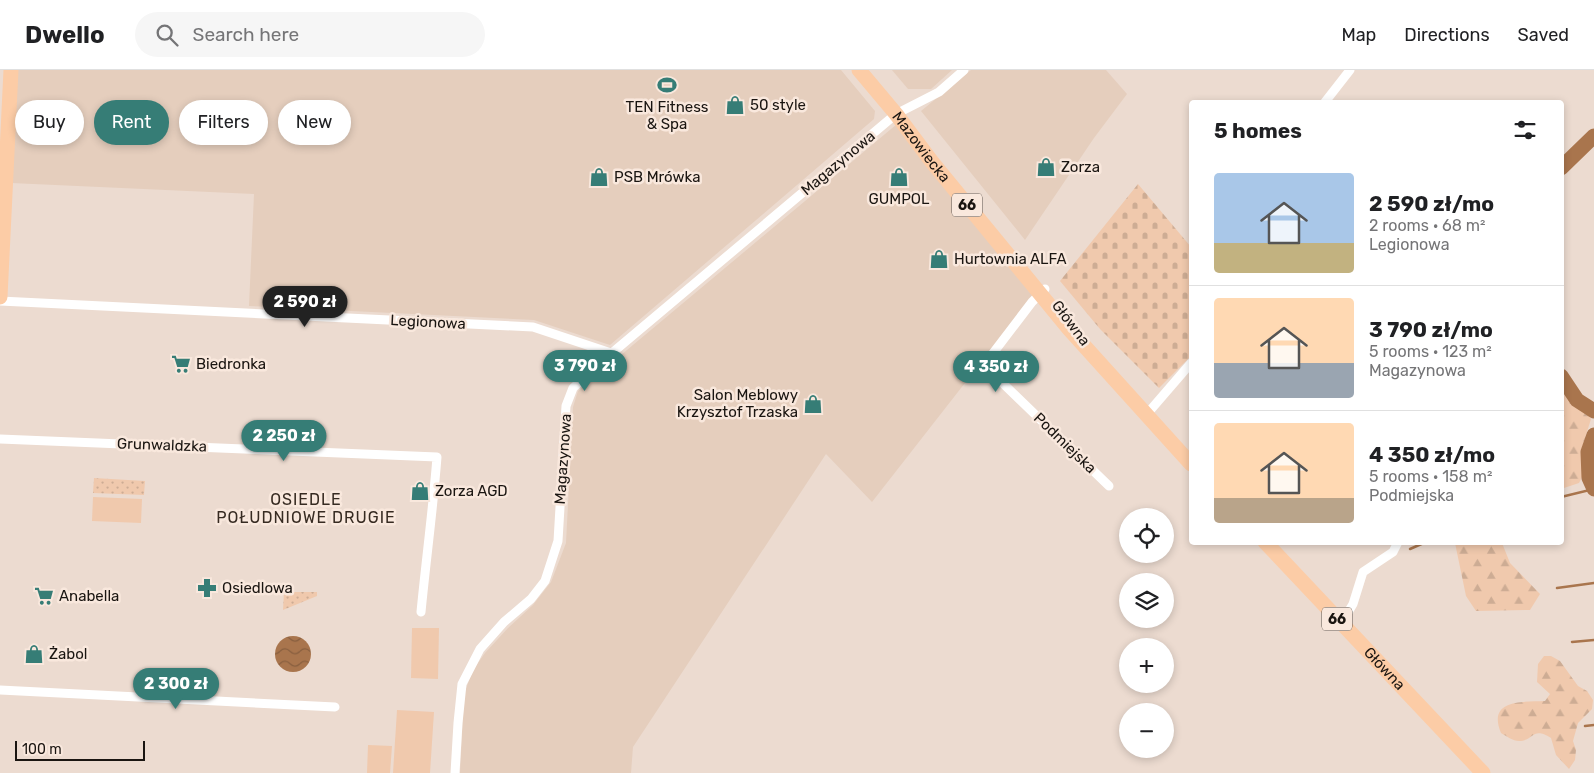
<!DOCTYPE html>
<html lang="en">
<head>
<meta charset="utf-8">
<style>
  :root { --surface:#fff; --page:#f6f6f6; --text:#202124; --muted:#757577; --line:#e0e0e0; --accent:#367d76 }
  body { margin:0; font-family:Rubik,sans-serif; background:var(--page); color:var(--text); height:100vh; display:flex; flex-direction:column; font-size:19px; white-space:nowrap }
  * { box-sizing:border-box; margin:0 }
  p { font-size:16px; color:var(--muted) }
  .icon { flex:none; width:28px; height:28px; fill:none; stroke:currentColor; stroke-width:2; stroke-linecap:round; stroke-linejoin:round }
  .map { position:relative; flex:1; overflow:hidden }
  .drawer { position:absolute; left:1189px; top:30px; width:375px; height:445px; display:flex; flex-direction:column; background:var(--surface); border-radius:5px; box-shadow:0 2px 8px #0003 }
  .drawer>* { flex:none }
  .hud { position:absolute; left:15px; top:30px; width:475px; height:45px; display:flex; gap:10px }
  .buttons { position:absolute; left:1119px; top:438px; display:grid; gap:10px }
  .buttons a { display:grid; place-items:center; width:55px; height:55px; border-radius:50%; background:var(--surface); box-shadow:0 2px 8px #0003; font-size:25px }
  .scale { position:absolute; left:15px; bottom:12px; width:130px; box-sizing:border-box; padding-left:5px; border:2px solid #1a1511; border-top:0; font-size:14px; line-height:18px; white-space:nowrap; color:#1a1511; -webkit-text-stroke:4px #f9e8dd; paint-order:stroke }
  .price { position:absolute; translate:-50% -42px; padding:0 11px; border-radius:18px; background:var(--accent); color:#fff; font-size:16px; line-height:32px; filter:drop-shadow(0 1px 2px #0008) }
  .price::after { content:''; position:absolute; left:50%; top:30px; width:15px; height:11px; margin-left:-8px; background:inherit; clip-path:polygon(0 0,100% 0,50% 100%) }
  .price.selected { background:#222; color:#fff }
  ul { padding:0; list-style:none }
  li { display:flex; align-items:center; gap:15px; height:125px; padding:0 25px }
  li+li { border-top:1px solid var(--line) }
  li span { display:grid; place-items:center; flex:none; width:140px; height:100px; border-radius:5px; color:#555 }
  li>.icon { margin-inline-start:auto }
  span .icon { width:60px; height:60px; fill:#fffc; stroke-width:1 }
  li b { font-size:21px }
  h2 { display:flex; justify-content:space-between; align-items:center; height:60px; padding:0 25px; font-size:21px }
  .chip { padding:0 18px; border-radius:22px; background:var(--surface); box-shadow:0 2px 8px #0003; font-size:18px; line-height:45px }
  .chip.selected { background:var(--accent); color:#fff }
  header { display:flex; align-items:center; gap:30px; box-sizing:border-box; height:70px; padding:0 25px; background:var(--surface); border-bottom:1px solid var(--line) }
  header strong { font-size:24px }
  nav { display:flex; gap:28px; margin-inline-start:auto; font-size:18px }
  .search { width:350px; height:45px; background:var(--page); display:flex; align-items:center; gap:12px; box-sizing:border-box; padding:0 18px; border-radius:28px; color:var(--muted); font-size:19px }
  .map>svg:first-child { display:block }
</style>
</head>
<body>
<header>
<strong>Dwello</strong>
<div class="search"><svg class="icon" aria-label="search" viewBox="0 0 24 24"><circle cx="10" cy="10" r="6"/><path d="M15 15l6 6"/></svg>Search here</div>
<nav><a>Map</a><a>Directions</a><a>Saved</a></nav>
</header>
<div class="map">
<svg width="1594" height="703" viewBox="0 0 1594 703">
  <defs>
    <pattern id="grass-dots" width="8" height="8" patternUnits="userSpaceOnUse" patternTransform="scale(1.25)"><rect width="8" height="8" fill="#f0c9ad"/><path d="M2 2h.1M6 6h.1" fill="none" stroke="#cdac94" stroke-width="1.8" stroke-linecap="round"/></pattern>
    <pattern id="forest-firs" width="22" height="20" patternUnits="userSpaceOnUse" patternTransform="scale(1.25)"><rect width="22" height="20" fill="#f0c9ad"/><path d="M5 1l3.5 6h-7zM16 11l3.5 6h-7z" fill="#cdac94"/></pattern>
    <pattern id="cemetery-stones" width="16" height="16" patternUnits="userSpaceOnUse" patternTransform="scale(1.25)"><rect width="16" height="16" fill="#f0c9ad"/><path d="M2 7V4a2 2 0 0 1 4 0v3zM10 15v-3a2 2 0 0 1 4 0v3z" fill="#cdac94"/></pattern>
    <pattern id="water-waves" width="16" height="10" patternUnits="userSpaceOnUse" patternTransform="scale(1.25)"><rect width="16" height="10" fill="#a9754d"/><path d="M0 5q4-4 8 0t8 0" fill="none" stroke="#895f3f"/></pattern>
  </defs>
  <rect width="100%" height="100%" fill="#ecdbd0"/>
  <!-- built -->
  <g fill="#e5cebd">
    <polygon points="18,0 841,0 875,41 874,49 610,275 534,250 249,236 254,124 11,113"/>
    <polygon points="892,0 952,0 931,19 908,19"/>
    <polygon points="971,0 1106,0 1127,24 1094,68 1025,170 921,41"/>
    <polygon points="897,54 1039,226 984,295 979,295 872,432 826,384 633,677 631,703 460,703 464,624 473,600 485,583 508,558 533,535 551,512 566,473 573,337 578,321"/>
  </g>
  <!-- grass -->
  <g fill="url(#grass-dots)">
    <polygon points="94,408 145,411 144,425 93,423"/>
    <polygon points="284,522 317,522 317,526 283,540"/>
  </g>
  <!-- forest -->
  <g fill="url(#forest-firs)">
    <polygon points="1561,317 1584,339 1591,349 1581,381 1585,401 1579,413 1561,419"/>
    <polygon points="1455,473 1502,473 1510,493 1540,524 1530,540 1476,541 1466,526"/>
    <path d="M 1544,586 L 1551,586 L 1560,591 L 1578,616 L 1587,621 L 1593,630 L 1592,639 L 1578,653 L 1573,671 L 1576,680 L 1575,690 L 1569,699 L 1556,685 L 1551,668 C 1532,656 1534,671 1519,671 C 1513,671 1506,666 1501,663 C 1487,629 1522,632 1545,631 L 1550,624 L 1537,612 L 1538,594 Z"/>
  </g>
  <!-- cemetery -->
  <polygon fill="url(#cemetery-stones)" points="1138,114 1191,177 1191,286 1159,318 1100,259 1060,211"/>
  <!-- pitch -->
  <g fill="#f0c9ad">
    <polygon points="93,427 142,429 141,453 92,451"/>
    <polygon points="412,558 439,558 438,609 411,608"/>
    <polygon points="397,640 434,642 430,703 393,703"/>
    <polygon points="368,675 392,676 390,703 367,703"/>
  </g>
  <!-- water -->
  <circle fill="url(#water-waves)" cx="293" cy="584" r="18"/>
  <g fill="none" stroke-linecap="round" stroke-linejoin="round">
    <!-- stream -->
    <g stroke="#a9754d" stroke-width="2.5">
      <polyline points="1561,427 1594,419"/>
      <polyline points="1410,479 1426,472"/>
      <polyline points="1557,518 1594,513"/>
      <polyline points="1572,572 1594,570"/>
      <polyline points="1585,656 1594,655"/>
    </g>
    <!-- river -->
    <g stroke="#a9754d" stroke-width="15">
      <polyline points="1561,98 1594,66"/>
      <polyline points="1561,306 1577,330 1594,341"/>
      <polyline points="1594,365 1588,382 1589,408 1594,419"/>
    </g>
    <!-- minor -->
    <g stroke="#fff" stroke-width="9">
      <polyline points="1325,32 1350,0"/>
      <polyline points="1045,219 1032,232 984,295 1109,416"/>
      <polyline points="0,231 533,257 611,283"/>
      <polyline points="1147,344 1191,293"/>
      <path d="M 0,369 L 437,387 C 433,439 426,490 421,542"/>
      <polyline points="1341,554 1353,534 1363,502 1393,482 1398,472"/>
      <polyline points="0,620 335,637"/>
      <polyline points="455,703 458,653 462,614 480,579 504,552 531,529 545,511 558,471 566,336 573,318 606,288 896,44 939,22 964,0"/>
    </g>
    <!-- primary -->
    <g stroke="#fccca6" stroke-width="15">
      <path id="s1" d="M 859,0 L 896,44 L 932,92 L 1069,259 L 1191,394"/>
      <polyline points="0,227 11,0"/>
      <path id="s2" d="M 1265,472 L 1483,703"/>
    </g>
  </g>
  <!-- icons -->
  <defs>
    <g id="stadium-bare" transform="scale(1.5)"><path d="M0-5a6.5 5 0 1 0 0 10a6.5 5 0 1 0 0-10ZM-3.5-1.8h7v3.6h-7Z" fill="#367d76" stroke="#f9e8dd" stroke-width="2.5" paint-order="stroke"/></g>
    <g id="shop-bare" transform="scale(1.5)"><path d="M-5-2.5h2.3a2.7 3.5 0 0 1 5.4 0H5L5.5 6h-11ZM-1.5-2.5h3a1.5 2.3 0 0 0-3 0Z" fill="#367d76" stroke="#f9e8dd" stroke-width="2.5" paint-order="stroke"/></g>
    <g id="supermarket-bare" transform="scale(1.5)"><path d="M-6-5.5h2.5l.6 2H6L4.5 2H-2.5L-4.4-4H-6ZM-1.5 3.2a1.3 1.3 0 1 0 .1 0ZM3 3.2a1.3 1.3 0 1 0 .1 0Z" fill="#367d76" stroke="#f9e8dd" stroke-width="2.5" paint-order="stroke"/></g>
    <g id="pharmacy-bare" transform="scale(1.5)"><path d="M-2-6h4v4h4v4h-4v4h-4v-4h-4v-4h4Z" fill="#367d76" stroke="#f9e8dd" stroke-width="2.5" paint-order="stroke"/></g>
  </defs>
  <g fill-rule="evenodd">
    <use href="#stadium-bare" x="667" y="15"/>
    <use href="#shop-bare" x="735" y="35"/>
    <use href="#shop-bare" x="1046" y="97"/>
    <use href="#shop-bare" x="599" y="107"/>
    <use href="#shop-bare" x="899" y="107"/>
    <use href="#shop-bare" x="939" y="189"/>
    <use href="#supermarket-bare" x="181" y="294"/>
    <use href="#shop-bare" x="813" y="334"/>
    <use href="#shop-bare" x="420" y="421"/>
    <use href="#pharmacy-bare" x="207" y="518"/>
    <use href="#supermarket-bare" x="44" y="526"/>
    <use href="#shop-bare" x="34" y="584"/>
  </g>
  <g text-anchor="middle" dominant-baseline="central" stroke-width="5" stroke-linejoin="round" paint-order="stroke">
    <!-- shield labels -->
    <g fill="#f9e8dd" stroke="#5d544e" stroke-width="1">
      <rect x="952" y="123.5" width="30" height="23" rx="4"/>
      <rect x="1322" y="537.5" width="30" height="23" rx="4"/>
    </g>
    <g font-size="14" font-weight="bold" fill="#1a1511">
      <text x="967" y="135">66</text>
      <text x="1337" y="549">66</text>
    </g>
    <!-- poi labels -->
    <g font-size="15" fill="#1a1511" stroke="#f9e8dd" text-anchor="start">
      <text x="750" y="35">50 style</text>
      <text x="667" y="37" text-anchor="middle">TEN Fitness<tspan x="667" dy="17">&amp; Spa</tspan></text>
      <text x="1061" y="97">Zorza</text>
      <text x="614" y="107">PSB Mrówka</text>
      <text x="899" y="129" text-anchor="middle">GUMPOL</text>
      <text x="954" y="189">Hurtownia ALFA</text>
      <text x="196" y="294">Biedronka</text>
      <text x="798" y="325" text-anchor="end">Salon Meblowy<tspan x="798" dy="17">Krzysztof Trzaska</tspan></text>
      <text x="435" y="421">Zorza AGD</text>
      <text x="222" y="518">Osiedlowa</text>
      <text x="59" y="526">Anabella</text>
      <text x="49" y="584">Żabol</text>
    </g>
    <!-- street labels -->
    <g font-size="15" fill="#1a1511" stroke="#f9e8dd">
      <text stroke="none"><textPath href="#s1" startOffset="99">Mazowiecka</textPath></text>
      <text transform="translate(838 93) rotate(-40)">Magazynowa</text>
      <text transform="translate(428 252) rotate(3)">Legionowa</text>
      <text transform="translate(1071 253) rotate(53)">Główna</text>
      <text transform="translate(1065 373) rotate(44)">Podmiejska</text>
      <text transform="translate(162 375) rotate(2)">Grunwaldzka</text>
      <text transform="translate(563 389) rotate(-86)">Magazynowa</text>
      <text stroke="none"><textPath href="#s2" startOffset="174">Główna</textPath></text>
    </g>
    <!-- neighbourhood labels -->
    <g font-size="16" letter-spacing="1" fill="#372b22" stroke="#f9e8dd">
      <text x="306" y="429">OSIEDLE<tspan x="306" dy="18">POŁUDNIOWE DRUGIE</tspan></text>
    </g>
  </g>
</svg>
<div class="buttons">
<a><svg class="icon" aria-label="locate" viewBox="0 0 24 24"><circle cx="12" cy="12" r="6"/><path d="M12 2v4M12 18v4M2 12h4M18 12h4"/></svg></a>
<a><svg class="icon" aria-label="layers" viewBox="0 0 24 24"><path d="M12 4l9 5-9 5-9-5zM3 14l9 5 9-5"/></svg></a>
<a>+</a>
<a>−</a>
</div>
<div class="scale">100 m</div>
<b class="price selected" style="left:305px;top:258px">2 590 zł</b>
<b class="price" style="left:585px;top:322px">3 790 zł</b>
<b class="price" style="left:996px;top:323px">4 350 zł</b>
<b class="price" style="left:284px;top:392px">2 250 zł</b>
<b class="price" style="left:176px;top:640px">2 300 zł</b>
<div class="hud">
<a class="chip">Buy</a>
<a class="chip selected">Rent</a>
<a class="chip">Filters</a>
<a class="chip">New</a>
</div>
<section class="drawer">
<h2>5 homes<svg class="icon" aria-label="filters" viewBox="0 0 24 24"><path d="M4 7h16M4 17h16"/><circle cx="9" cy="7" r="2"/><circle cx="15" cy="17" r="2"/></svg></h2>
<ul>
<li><span style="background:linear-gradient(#a9c7e8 70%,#c2b280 0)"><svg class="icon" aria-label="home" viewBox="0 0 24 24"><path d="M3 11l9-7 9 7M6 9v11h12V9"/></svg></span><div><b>2 590 zł/mo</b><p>2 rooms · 68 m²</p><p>Legionowa</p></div></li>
<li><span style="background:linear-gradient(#ffd9b3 65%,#9aa5b1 0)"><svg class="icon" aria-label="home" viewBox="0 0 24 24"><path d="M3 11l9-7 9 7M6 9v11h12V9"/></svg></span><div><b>3 790 zł/mo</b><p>5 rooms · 123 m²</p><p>Magazynowa</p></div></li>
<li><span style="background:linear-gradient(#ffd9b3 75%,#b9a48a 0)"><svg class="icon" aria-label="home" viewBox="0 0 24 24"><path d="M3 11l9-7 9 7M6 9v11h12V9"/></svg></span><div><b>4 350 zł/mo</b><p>5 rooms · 158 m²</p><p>Podmiejska</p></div></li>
</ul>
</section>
</div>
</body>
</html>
